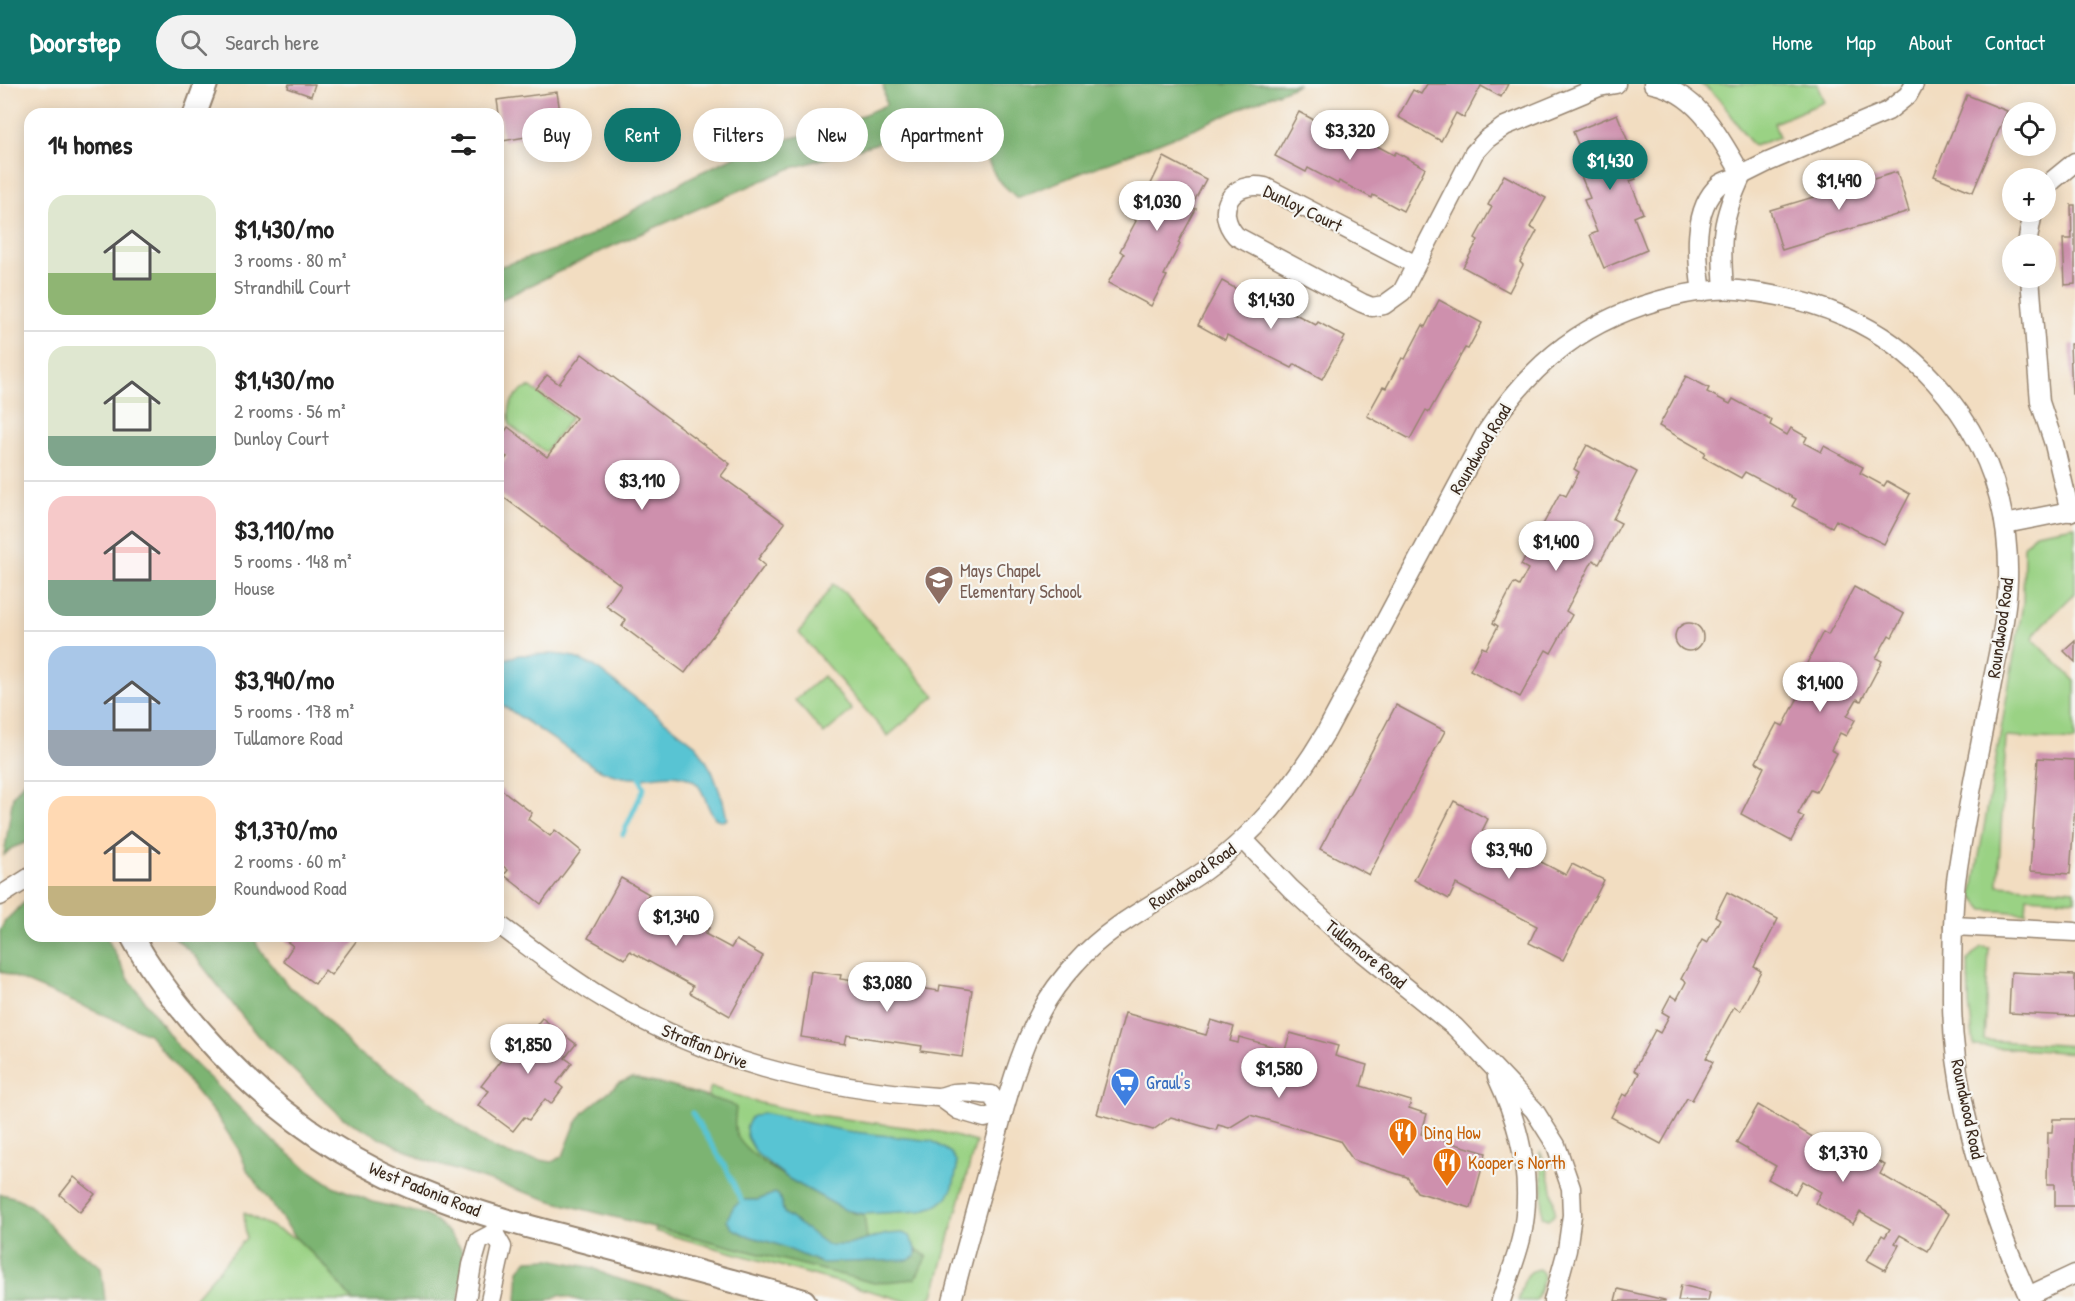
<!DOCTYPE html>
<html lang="en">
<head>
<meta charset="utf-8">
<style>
  :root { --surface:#fff; --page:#f2f2f2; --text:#222; --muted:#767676; --line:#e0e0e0; --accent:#0f766e }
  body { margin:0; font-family:"Patrick Hand",sans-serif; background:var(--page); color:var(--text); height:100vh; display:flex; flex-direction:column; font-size:22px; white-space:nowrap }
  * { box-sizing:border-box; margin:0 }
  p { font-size:20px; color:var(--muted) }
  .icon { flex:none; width:33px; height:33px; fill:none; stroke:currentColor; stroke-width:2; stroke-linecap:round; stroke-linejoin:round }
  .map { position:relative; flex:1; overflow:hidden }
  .panel { position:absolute; left:24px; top:24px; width:480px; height:834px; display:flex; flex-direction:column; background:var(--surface); border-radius:18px; box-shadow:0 3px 15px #0003 }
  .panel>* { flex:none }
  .guide { position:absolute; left:522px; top:24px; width:570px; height:54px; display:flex; gap:12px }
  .tools { position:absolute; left:2002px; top:18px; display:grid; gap:12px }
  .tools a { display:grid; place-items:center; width:54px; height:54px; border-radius:50%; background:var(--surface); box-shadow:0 3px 15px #0003; font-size:30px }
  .price { position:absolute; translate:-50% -51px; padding:0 14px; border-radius:21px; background:#fff; color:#222; font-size:20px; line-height:39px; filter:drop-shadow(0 2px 3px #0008) }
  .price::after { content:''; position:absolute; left:50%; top:36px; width:18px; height:14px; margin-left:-9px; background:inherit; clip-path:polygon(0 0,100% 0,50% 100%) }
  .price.current { background:var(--accent); color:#fff }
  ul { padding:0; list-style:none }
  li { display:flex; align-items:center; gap:18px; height:150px; padding:0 24px }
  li+li { border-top:2px solid var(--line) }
  li span { display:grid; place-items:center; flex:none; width:168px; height:120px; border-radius:18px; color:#555 }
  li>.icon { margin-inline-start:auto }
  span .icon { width:72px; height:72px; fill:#fffc; stroke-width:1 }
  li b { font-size:26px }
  h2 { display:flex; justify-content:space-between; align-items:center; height:72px; padding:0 24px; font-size:26px }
  .chip { padding:0 21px; border-radius:27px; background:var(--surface); box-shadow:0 3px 15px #0003; font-size:21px; line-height:54px }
  .chip.current { background:var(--accent); color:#fff }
  header { display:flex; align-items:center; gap:36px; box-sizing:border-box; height:84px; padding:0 30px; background:var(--accent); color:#fff }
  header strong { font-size:28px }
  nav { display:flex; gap:33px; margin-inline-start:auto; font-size:21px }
  .search { width:420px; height:54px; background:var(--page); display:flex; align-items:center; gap:15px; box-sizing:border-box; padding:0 21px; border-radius:33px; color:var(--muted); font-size:22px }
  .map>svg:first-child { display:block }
</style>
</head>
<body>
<header>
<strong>Doorstep</strong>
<div class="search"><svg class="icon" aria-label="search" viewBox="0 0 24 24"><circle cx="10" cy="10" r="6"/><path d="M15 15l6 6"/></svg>Search here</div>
<nav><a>Home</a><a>Map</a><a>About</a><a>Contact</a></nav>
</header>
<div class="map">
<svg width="2075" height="1217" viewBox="0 0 2075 1217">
  <rect width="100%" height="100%" fill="#f6f6f2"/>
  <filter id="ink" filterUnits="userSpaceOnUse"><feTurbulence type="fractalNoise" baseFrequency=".0167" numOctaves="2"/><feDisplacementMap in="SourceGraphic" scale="12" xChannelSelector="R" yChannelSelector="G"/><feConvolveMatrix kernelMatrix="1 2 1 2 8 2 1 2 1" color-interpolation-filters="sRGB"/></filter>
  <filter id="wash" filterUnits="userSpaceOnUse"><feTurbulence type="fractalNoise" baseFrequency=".008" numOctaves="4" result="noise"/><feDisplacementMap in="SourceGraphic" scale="24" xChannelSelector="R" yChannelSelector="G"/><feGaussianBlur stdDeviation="1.35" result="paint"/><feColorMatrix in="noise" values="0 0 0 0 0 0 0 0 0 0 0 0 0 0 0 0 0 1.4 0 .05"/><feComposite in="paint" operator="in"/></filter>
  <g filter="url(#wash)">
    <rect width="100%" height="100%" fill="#f2ddc1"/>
    <!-- green -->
    <g fill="#9ad284" stroke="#6a7e51" stroke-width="1.5">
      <path d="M 1700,0 L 1817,0 L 1824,18 L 1774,39 L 1779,53 L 1754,62 C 1735,42 1726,14 1700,0 Z"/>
      <path d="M 531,303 L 571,334 L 545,368 L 510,341 C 507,323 512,308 531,303 Z"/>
      <polygon points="2075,442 2075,509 2035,549 2033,555 2075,597 2075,657 2006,653 1998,801 2075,806 2075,816 2027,813 2026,829 1984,826 1972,812 2023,520 2024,462 2035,449"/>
      <polygon points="833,500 846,510 935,612 888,652 799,549"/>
      <polygon points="823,592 852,626 824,650 795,616"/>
      <polygon points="1981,863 1989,864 1984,956 2075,962 2075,969 1974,962 1969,920 1968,876"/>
      <polygon points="711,1003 756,1018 810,1030 940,1048 976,1058 933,1212 924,1217 906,1217 655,1147"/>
      <path d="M 1540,1067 C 1549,1087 1554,1107 1555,1129 L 1551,1134 L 1547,1135 L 1542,1133 L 1543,1107 Z"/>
      <polygon points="244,1129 297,1155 323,1180 353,1217 192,1217 246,1154"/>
      <path d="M 1539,1185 L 1543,1189 L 1544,1194 L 1536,1217 L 1518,1217 C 1522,1205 1524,1186 1539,1185 Z"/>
    </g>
    <!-- forest -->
    <g fill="#7bb472" stroke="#5b6f48" stroke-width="1.5">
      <polygon points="883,0 1299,0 1171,54 1017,114 997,95 987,75 950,55 888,56 789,85 608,164 498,217 498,183 577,159 691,93 759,61 828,46 886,21"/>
      <polygon points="30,690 30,757 12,764 4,771 13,712"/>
      <polygon points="30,813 30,852 106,852 128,894 179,964 270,1054 305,1083 333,1102 373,1118 423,1130 436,1137 447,1147 461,1164 464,1177 459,1217 353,1217 323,1180 297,1155 248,1088 239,1066 218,1034 149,950 0,887 0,847 5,837"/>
      <path d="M 173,852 L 256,852 L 256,859 L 263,870 L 289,903 L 311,918 L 355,967 L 412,1003 L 483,1059 L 510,1071 L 552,1078 L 563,1072 L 575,1041 L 584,1028 L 619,999 L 632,994 L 670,1002 L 731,1020 L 736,1024 C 735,1033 733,1043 737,1052 C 753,1081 824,1113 854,1129 L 864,1130 L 867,1156 L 848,1161 L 828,1162 L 784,1129 L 779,1112 L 775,1109 L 758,1116 L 743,1116 L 745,1151 L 776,1160 L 871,1176 L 909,1176 L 917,1169 L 916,1165 L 927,1172 L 915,1195 L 874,1199 L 555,1118 L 422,1075 L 343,1034 L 257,951 L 194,871 Z"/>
      <path d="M 0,1110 C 34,1114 43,1137 66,1158 C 77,1167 89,1174 101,1183 L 105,1217 L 0,1217 Z"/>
      <polygon points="550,1175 593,1184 611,1193 698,1217 582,1217 559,1211 547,1217 517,1217 519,1186 528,1176"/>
    </g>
    <!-- water -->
    <g fill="#59c4d3" stroke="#4a7778" stroke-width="1.5">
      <path d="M 552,570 L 570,572 L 594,582 L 697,662 L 712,687 L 723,717 L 727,735 L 723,737 L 715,734 C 706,724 706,710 697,700 C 681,684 653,695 633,694 C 620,694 608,689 596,684 L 498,618 L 498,577 L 519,571 Z"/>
      <polygon points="762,1029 846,1047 932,1057 951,1069 956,1077 957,1084 953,1103 947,1114 938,1121 921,1127 864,1130 845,1126 789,1095 757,1070 747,1053 746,1044 751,1033"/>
      <polygon points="775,1109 779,1112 784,1129 828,1161 848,1161 887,1150 903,1149 909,1152 916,1165 916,1172 909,1176 821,1179 776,1160 745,1151 732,1144 727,1137 728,1133 734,1122 743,1116 758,1116"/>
    </g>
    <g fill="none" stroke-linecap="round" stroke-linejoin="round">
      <!-- stream -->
      <g stroke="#59c4d3" stroke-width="5">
        <polyline points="623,750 644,704 638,688"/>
        <polyline points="692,1029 726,1084 744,1122"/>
      </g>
    </g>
    <g id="blocks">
      <!-- building -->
      <g fill="#ce90ad">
        <polygon points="289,0 315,0 311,12 288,4"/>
        <polygon points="1427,0 1508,0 1501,13 1481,2 1464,34 1456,29 1441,57 1398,33 1413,6 1421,10"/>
        <polygon points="557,8 561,35 550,37 551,40 542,41 543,50 503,57 497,16"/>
        <polygon points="1967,11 2007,27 1973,108 1934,92"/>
        <polygon points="1299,28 1329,44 1331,41 1360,57 1362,54 1394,71 1396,68 1425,84 1403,127 1373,111 1372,114 1339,97 1338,100 1308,84 1306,88 1275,72"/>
        <polygon points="1617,30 1629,60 1622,63 1636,95 1630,97 1643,129 1634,133 1647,166 1604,184 1590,151 1597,148 1584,116 1590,114 1577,82 1585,78 1573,48"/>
        <polygon points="1164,73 1206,95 1191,123 1196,125 1178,159 1180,160 1164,191 1167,192 1151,222 1108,199 1124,170 1120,167 1136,137 1134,135"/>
        <polygon points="1897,88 1909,127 1782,166 1770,126"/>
        <polygon points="1504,91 1546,114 1530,143 1537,147 1520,178 1523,181 1509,208 1463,183 1478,156 1475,154 1492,123 1488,121"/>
        <polygon points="2071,121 2075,121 2075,200 2065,201 2063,155 2072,155"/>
        <polygon points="1222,197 1249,212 1250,209 1283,227 1284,224 1316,241 1318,238 1345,253 1322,295 1295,280 1292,284 1227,251 1225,256 1198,241"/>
        <polygon points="1439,216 1482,239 1468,265 1465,264 1429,328 1426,326 1410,355 1367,332 1383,303 1386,304 1402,274 1405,275 1423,241 1425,243"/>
        <polygon points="2070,260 2075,260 2075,310 2072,310"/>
        <polygon points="582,270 730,380 721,392 785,439 758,475 765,481 685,589 622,542 626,536 606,522 621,501 498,409 498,385 507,373 498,367 498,358 508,343 547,373 576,334 536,305 547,291 559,300"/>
        <polygon points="1686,292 1709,304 1707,308 1730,320 1733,315 1772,336 1770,341 1787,351 1791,344 1807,353 1804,359 1821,368 1824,362 1863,383 1860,389 1884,402 1887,397 1910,410 1884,460 1836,436 1832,443 1792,422 1796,415 1745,388 1741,394 1703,373 1705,368 1659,342"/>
        <polygon points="1587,361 1637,388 1613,435 1621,439 1599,480 1593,476 1566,527 1572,531 1551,569 1546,566 1520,613 1470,586 1482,563 1486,565 1498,542 1493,539 1514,499 1519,502 1528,485 1521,481 1530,464 1536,467 1545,451 1539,448 1560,409 1566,412 1579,388 1574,385"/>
        <polygon points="1854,503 1904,530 1892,553 1889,551 1876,574 1882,577 1861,617 1857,615 1847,632 1855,636 1846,652 1840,649 1831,666 1837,669 1816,708 1811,706 1798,730 1804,733 1791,757 1741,730 1764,683 1756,678 1777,639 1783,642 1810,591 1803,587 1823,548 1828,551"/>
        <circle cx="1689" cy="553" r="14"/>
        <polygon points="2075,557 2075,578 2064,567"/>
        <polygon points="1396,621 1445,647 1369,791 1320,765"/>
        <polygon points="2038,674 2075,676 2075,722 2070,790 2030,787"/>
        <polygon points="501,705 532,729 528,735 550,752 555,746 581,767 541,820 504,791 508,786 498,778 498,709"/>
        <polygon points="1454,717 1488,735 1482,747 1566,791 1572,780 1604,796 1563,876 1529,859 1537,842 1456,800 1449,815 1414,796"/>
        <polygon points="621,794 649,810 645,816 669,829 672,823 709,844 705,850 731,864 736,856 763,872 730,932 690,909 693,902 630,867 625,875 588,854"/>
        <polygon points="1727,808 1778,835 1754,883 1761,887 1740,927 1734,923 1706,974 1713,978 1692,1016 1687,1014 1661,1060 1611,1033 1623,1010 1627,1012 1639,989 1634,986 1655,946 1660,949 1669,932 1662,928 1671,911 1677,915 1686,898 1681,895 1702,856 1707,859 1720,835 1715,832"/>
        <polygon points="288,852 360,852 331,891 325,886 315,900 283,877 293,862 285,856"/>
        <polygon points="811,887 841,891 840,895 868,899 869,891 912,897 911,903 939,907 940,901 972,906 962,973 921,967 922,962 847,951 845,960 801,953"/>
        <polygon points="2011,888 2075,891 2075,932 2009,929"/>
        <polygon points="1125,929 1206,951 1211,936 1234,943 1230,957 1238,959 1239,953 1285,966 1290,949 1338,962 1335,972 1367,981 1361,1002 1411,1017 1409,1024 1427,1030 1421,1050 1486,1069 1471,1124 1417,1108 1407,1093 1353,1076 1340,1057 1250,1031 1229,1044 1218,1041 1216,1046 1171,1033 1153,1046 1097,1030"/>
        <polygon points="542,934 576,960 565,974 572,979 557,999 563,1004 551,1020 545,1015 529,1036 524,1033 513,1047 478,1021 489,1007 481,1002 526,944 531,948"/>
        <polygon points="1758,1021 1840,1069 1846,1058 1885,1081 1880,1090 1949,1130 1928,1167 1900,1151 1895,1159 1899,1161 1885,1186 1867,1176 1882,1151 1885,1153 1890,1145 1860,1128 1853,1140 1815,1119 1821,1108 1802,1097 1795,1110 1768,1095 1776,1082 1736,1059"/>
        <polygon points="2053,1035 2075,1035 2075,1122 2055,1122 2055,1100 2047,1100 2048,1048 2052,1048"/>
        <polygon points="74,1093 95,1110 80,1128 60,1111"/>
        <polygon points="1681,1201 1710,1208 1708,1217 1678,1217"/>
        <polygon points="1618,1205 1665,1216 1665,1217 1615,1217"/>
      </g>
    </g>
  </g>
  <g filter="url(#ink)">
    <use href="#blocks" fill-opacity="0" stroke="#968470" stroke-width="1.5"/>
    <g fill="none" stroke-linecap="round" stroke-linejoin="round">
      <!-- minor casing -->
      <g stroke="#968470" stroke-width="21">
        <g id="minor">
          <path d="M 1653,0 C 1700,10 1719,53 1742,91 L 1768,78 L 1888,27 L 1908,11 L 1914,0"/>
          <polyline points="2046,104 2053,96 2075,78"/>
          <polyline points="2027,160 2033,128"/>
          <path d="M 1416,181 L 1265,103 C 1232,96 1213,126 1236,152 L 1362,219 L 1372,223 L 1384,221 L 1402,208 L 1474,69 L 1487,55 L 1505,42 L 1599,3 L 1616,0"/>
          <polyline points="2030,194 2040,318 2054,360 2070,428"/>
          <path d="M 1702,208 C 1697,175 1691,125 1720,100 C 1725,96 1735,94 1742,91 C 1721,136 1720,156 1724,204"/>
          <polyline points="2005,440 2075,426"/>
          <polyline points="1244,756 1291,805 1340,850 1455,943 1534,1026 1556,1061 1571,1104 1572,1131 1567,1166 1553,1217"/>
          <polyline points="0,812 30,793"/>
          <path d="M 498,840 C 532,865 566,892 603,914 C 706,976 817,1005 937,1013 C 943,1013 948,1010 954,1009 C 966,1007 979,1010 991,1011 L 1003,1028 L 985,1034 L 958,1026 L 940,1013"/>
          <polyline points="1953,842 2075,848"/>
          <path d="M 1497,993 C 1521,1044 1534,1099 1521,1155 C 1516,1176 1507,1197 1501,1217"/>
          <polyline points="2028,1212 2075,1190"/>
          <polyline points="466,1217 472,1181 479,1157 494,1149 498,1134"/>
          <polyline points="490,1217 502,1163 494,1149"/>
          <path d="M 952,1217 C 964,1170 977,1124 990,1077 C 1004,1027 1016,973 1041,927 C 1050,910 1063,893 1076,879 C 1111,839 1161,817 1204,787 C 1256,751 1294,702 1326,648 L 1485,350 C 1533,277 1586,234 1672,213 C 1693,208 1716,204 1738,206 C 1816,214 1882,239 1935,298 C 1986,354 2010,420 2008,496 C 2007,530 1999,565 1992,599 C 1980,665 1965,731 1956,797 C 1952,833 1952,872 1952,908 C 1951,987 1972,1068 1999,1141 C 2008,1167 2020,1192 2030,1217"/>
        </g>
      </g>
      <!-- major casing -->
      <g stroke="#968470" stroke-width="26">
        <g id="major">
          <polyline points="195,30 206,0"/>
          <path d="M 132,852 C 151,888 177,921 204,951 C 268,1024 345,1079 436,1113 C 490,1134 547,1147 602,1162 C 670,1180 737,1198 804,1217"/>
        </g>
      </g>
      <!-- minor -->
      <use href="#minor" stroke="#fff" stroke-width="18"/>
      <!-- major -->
      <use href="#major" stroke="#fff" stroke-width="22"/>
    </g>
  </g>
  <!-- icons -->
  <defs>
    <g id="school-pin" transform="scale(1.5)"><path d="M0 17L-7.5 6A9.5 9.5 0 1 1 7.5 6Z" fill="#8d6e63" stroke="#f6f6f2"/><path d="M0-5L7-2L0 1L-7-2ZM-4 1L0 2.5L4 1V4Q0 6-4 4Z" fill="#fff"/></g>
    <g id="supermarket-pin" transform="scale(1.5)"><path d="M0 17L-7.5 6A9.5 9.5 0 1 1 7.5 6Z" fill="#3f7fe0" stroke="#f6f6f2"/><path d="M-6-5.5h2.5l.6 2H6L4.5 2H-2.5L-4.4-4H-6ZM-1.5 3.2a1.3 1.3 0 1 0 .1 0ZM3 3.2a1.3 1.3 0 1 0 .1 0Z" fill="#fff"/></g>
    <g id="restaurant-pin" transform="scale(1.5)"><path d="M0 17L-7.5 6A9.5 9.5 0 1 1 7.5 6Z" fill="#e8710a" stroke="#f6f6f2"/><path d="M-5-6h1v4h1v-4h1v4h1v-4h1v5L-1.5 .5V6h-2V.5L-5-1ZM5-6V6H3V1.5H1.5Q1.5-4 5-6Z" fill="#fff"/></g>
  </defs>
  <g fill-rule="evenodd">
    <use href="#school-pin" x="939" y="496"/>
    <use href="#supermarket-pin" x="1125" y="998"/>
    <use href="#restaurant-pin" x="1403" y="1048"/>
    <use href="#restaurant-pin" x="1447" y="1078"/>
  </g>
  <g text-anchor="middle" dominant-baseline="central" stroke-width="4.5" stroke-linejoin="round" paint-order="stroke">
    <!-- street labels -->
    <g font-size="18" fill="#3b2a1e" stroke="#f6f6f2">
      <text transform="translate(1303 124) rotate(26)">Dunloy Court</text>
      <text transform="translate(1480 365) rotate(-59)">Roundwood Road</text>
      <text transform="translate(2000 544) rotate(-82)">Roundwood Road</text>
      <text transform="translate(1192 792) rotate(-35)">Roundwood Road</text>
      <text transform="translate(1366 870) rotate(39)">Tullamore Road</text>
      <text transform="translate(705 962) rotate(22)">Straffan Drive</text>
      <text transform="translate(1968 1025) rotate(78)">Roundwood Road</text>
      <text transform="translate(425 1105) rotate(22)">West Padonia Road</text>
    </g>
    <!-- education labels -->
    <g font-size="18" fill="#785e54" stroke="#f6f6f2" text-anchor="start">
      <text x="960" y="486">Mays Chapel<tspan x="960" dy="21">Elementary School</tspan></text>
    </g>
    <!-- shop labels -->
    <g font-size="18" fill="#366cbe" stroke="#f6f6f2" text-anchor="start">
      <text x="1146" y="998">Graul's</text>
    </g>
    <!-- food labels -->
    <g font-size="18" fill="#c56008" stroke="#f6f6f2" text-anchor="start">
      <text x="1424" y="1048">Ding How</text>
      <text x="1468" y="1078">Kooper's North</text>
    </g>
  </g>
</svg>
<div class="tools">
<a><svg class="icon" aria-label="locate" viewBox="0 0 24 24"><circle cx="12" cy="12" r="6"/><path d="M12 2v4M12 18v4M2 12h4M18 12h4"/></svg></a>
<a>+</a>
<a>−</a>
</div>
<b class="price" style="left:1350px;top:77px">$3,320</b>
<b class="price current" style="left:1610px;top:107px">$1,430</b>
<b class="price" style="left:1839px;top:127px">$1,490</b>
<b class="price" style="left:1157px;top:148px">$1,030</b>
<b class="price" style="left:1271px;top:246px">$1,430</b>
<b class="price" style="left:642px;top:427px">$3,110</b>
<b class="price" style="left:1556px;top:488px">$1,400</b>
<b class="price" style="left:1820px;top:629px">$1,400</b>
<b class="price" style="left:1509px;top:796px">$3,940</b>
<b class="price" style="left:676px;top:863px">$1,340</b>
<b class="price" style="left:887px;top:929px">$3,080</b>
<b class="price" style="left:528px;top:991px">$1,850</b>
<b class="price" style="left:1279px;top:1015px">$1,580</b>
<b class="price" style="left:1843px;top:1099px">$1,370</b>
<div class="guide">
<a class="chip">Buy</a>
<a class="chip current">Rent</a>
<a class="chip">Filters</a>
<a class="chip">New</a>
<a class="chip">Apartment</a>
</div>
<section class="panel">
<h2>14 homes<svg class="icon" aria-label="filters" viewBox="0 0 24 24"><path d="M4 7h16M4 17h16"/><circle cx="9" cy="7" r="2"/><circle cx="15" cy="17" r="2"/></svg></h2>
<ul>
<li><span style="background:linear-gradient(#dfe7d0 65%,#8fb573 0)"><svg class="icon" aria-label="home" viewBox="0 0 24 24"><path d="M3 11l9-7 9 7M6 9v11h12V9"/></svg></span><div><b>$1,430/mo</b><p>3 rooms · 80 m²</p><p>Strandhill Court</p></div></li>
<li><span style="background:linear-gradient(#dfe7d0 75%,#7fa58c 0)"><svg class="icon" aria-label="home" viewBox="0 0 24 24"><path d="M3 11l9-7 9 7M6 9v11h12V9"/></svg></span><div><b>$1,430/mo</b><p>2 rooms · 56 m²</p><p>Dunloy Court</p></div></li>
<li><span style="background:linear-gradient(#f6c9c9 70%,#7fa58c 0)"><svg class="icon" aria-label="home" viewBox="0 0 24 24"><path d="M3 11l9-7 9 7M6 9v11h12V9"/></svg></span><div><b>$3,110/mo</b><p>5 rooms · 148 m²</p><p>House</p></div></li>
<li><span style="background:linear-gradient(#a9c7e8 70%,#9aa5b1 0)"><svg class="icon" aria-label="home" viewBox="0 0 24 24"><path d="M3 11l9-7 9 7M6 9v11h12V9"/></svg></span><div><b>$3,940/mo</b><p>5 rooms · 178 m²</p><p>Tullamore Road</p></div></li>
<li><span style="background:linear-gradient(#ffd9b3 75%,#c2b280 0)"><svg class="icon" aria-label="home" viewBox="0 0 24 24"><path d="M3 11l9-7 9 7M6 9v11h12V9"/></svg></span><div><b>$1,370/mo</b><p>2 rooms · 60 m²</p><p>Roundwood Road</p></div></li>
</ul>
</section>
</div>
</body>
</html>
